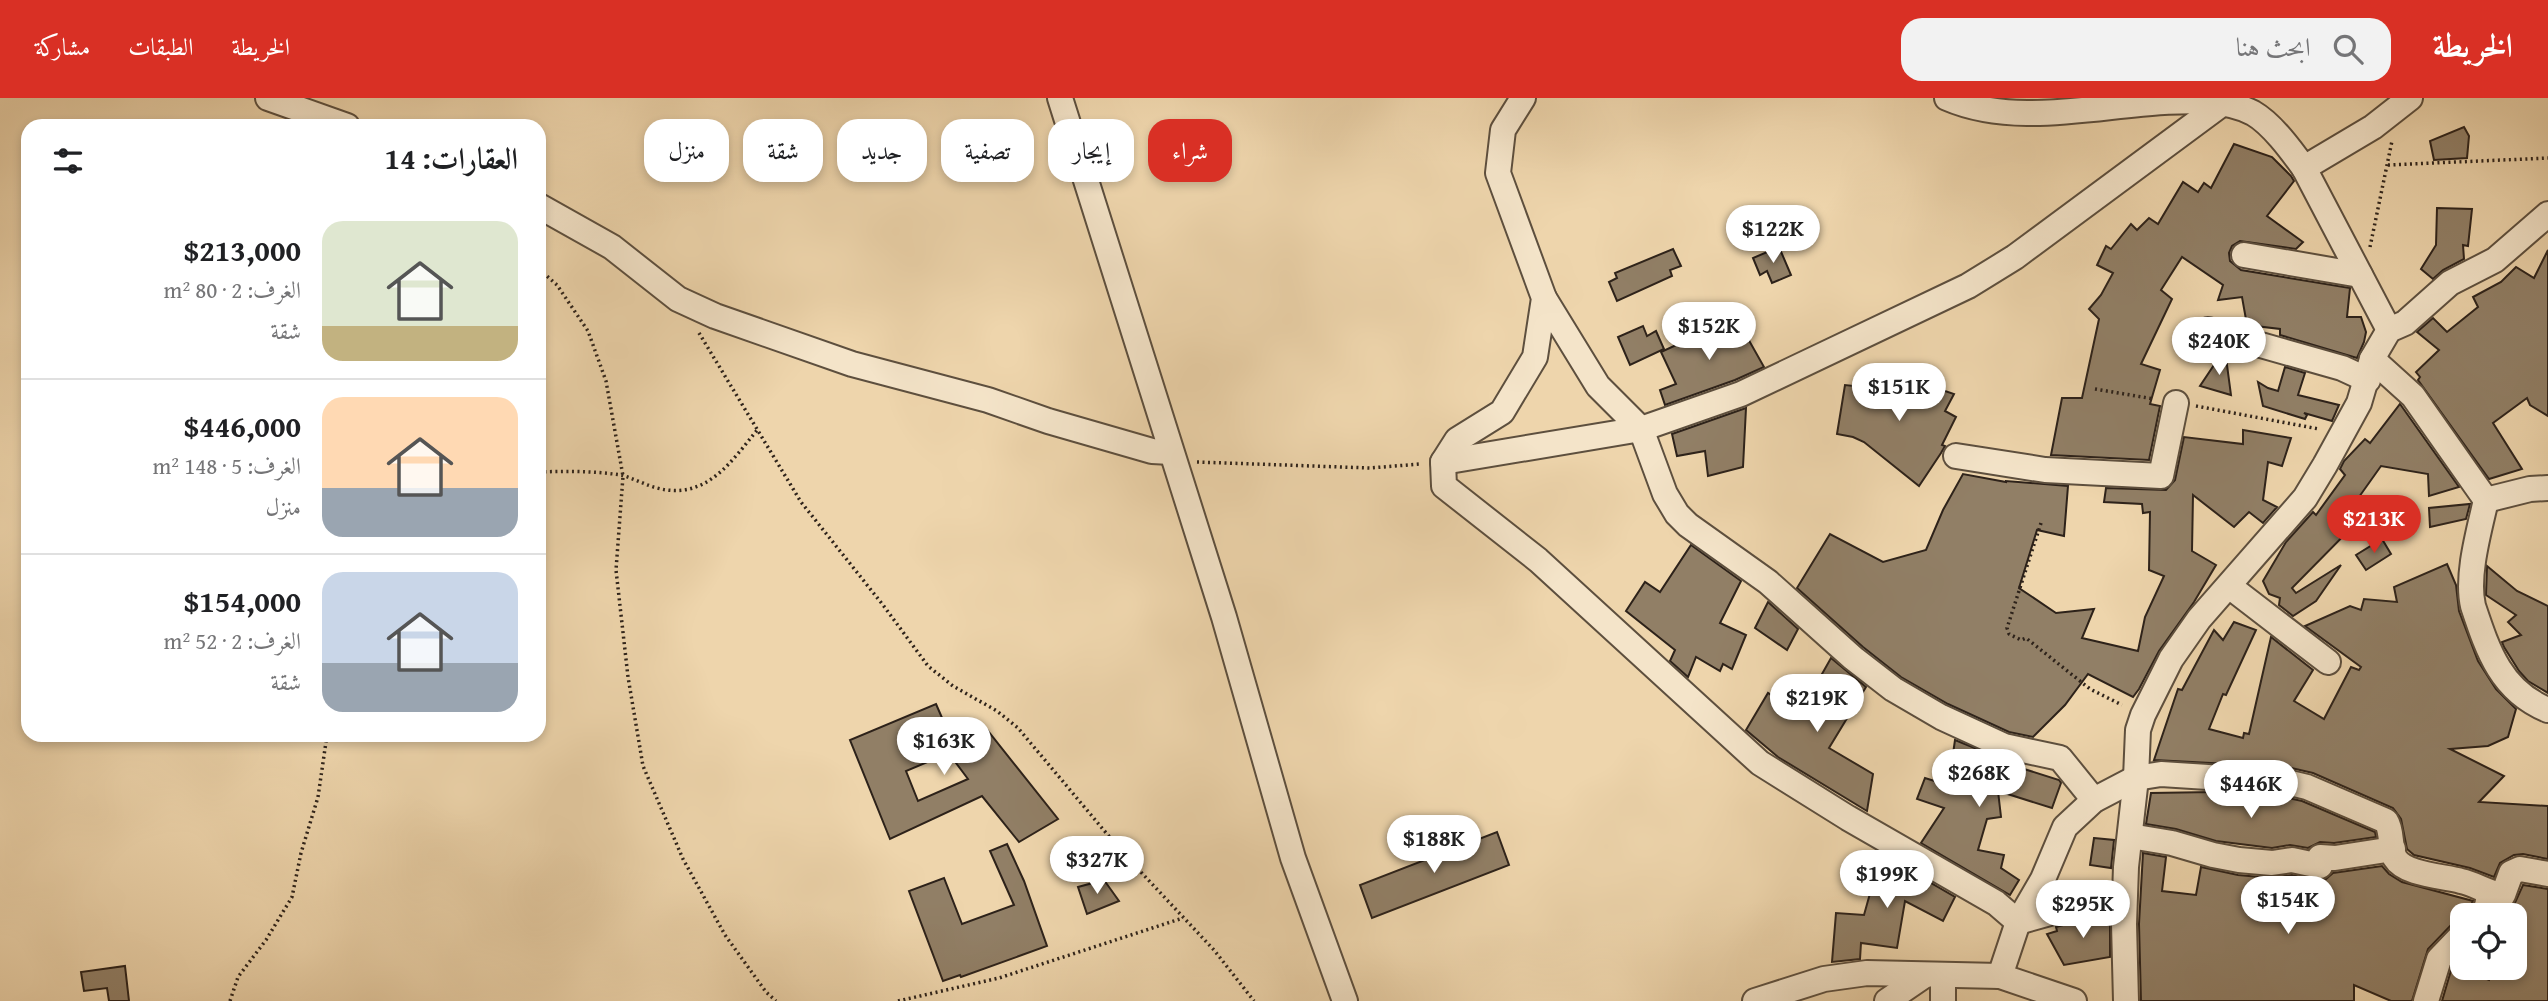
<!DOCTYPE html>
<html lang="ar">
<head>
<meta charset="utf-8">
<style>
  :root { --surface:#fff; --page:#f2f2f2; --text:#202124; --muted:#757577; --line:#e0e0e0; --accent:#d93025 }
  body { margin:0; font-family:"Gentium Book Plus",Amiri,serif; background:var(--page); color:var(--text); direction:rtl; height:100vh; display:flex; flex-direction:column; font-size:26px; white-space:nowrap }
  * { box-sizing:border-box; margin:0 }
  p { font-size:23px; color:var(--muted) }
  .icon { flex:none; width:38px; height:38px; fill:none; stroke:currentColor; stroke-width:2; stroke-linecap:round; stroke-linejoin:round }
  .map { position:relative; flex:1; overflow:hidden; direction:ltr }
  .side { position:absolute; left:21px; top:21px; width:525px; height:623px; display:flex; flex-direction:column; background:var(--surface); border-radius:21px; box-shadow:0 4px 10px #0003; direction:rtl }
  .side>* { flex:none }
  .top-card { position:absolute; left:567px; top:21px; width:665px; height:63px; direction:rtl; display:flex; gap:14px }
  .fabs { position:absolute; left:2450px; top:805px; display:grid; gap:14px }
  .fabs a { display:grid; place-items:center; width:77px; height:77px; border-radius:14px; background:var(--surface); box-shadow:0 4px 10px #0003; font-size:35px }
  .price { position:absolute; translate:-50% -60px; padding:0 16px; border-radius:24px; background:#fff; color:#222; font-size:23px; line-height:46px; filter:drop-shadow(0 2px 4px #0008) }
  .price::after { content:''; position:absolute; left:50%; top:42px; width:21px; height:16px; margin-left:-10px; background:inherit; clip-path:polygon(0 0,100% 0,50% 100%) }
  .price.current { background:var(--accent); color:#fff }
  ul { padding:0; list-style:none }
  li { display:flex; align-items:center; gap:21px; height:175px; padding:0 28px }
  li+li { border-top:2px solid var(--line) }
  li span { display:grid; place-items:center; flex:none; width:196px; height:140px; border-radius:21px; color:#555 }
  li>.icon { margin-inline-start:auto }
  span .icon { width:84px; height:84px; fill:#fffc; stroke-width:1 }
  li b { font-size:30px }
  h2 { display:flex; justify-content:space-between; align-items:center; height:84px; padding:0 28px; font-size:30px }
  .pill { padding:0 24px; border-radius:21px; background:var(--surface); box-shadow:0 4px 10px #0003; font-size:24px; line-height:63px }
  .pill.current { background:var(--accent); color:#fff }
  header { display:flex; align-items:center; gap:42px; box-sizing:border-box; height:98px; padding:0 35px; background:var(--accent); color:#fff }
  header strong { font-size:33px }
  nav { display:flex; gap:38px; margin-inline-start:auto; font-size:24px }
  .search { width:490px; height:63px; background:var(--page); display:flex; align-items:center; gap:18px; box-sizing:border-box; padding:0 24px; border-radius:21px; color:var(--muted); font-size:26px }
  .map>svg:first-child { display:block }
</style>
</head>
<body>
<header>
<strong>الخريطة</strong>
<div class="search"><svg class="icon" aria-label="search" viewBox="0 0 24 24"><circle cx="10" cy="10" r="6"/><path d="M15 15l6 6"/></svg>ابحث هنا</div>
<nav><a>الخريطة</a><a>الطبقات</a><a>مشاركة</a></nav>
</header>
<div class="map">
<svg width="2548" height="903" viewBox="0 0 2548 903">
  <rect width="100%" height="100%" fill="#eed5ac"/>
  <filter id="stains"><feTurbulence type="fractalNoise" baseFrequency=".00286" numOctaves="4"/><feColorMatrix values="0 0 0 0 .2 0 0 0 0 .09 0 0 0 0 .02 0 0 0 .5 -.17"/></filter>
  <radialGradient id="worn" r=".72"><stop offset=".6" stop-color="#630" stop-opacity="0"/><stop offset="1" stop-color="#630" stop-opacity=".3"/></radialGradient>
  <!-- building -->
  <g fill="#917f66" stroke="#2d221a" stroke-width="2">
    <polygon points="2464,29 2469,38 2467,60 2434,62 2430,43"/>
    <polygon points="2234,46 2272,59 2291,78 2294,83 2267,118 2303,144 2296,151 2240,143 2232,148 2229,155 2230,163 2241,172 2350,190 2347,219 2361,219 2366,234 2364,244 2357,260 2280,237 2280,231 2247,227 2242,199 2218,202 2223,187 2182,159 2161,192 2172,201 2141,266 2160,272 2150,306 2160,308 2149,362 2051,357 2062,300 2082,300 2099,221 2089,211 2101,197 2113,175 2097,167 2106,148 2111,151 2131,126 2137,132 2149,120 2158,126 2183,84 2198,94 2204,85 2211,90"/>
    <polygon points="2437,110 2472,111 2468,148 2463,147 2464,161 2443,172 2433,181 2421,171 2436,147"/>
    <polygon points="1779,149 1791,177 1772,185 1767,173 1760,177 1753,160"/>
    <polygon points="1673,151 1681,168 1670,172 1672,178 1617,203 1609,184 1617,180 1615,175"/>
    <polygon points="2548,152 2548,318 2530,307 2527,300 2493,325 2522,371 2489,381 2418,282 2420,279 2416,274 2439,252 2417,234 2433,220 2447,234 2478,209 2473,199 2501,184 2516,169 2534,180"/>
    <polygon points="1730,222 1736,233 1742,230 1764,269 1735,282 1665,307 1660,292 1676,286 1661,254"/>
    <polygon points="1643,228 1647,238 1656,233 1664,251 1630,267 1618,239"/>
    <polygon points="2224,252 2225,252 2231,297 2200,288"/>
    <polygon points="2285,269 2305,275 2298,297 2339,307 2332,323 2304,315 2307,317 2305,321 2263,308 2258,284 2268,290 2278,293"/>
    <polygon points="1898,277 1954,296 1945,313 1956,319 1942,347 1945,348 1941,355 1919,388 1864,344 1853,339 1837,336 1845,287 1891,292"/>
    <polygon points="2400,306 2459,389 2429,398 2428,376 2381,368 2354,406 2365,416 2292,490 2296,495 2341,467 2316,503 2293,518 2279,507 2280,500 2269,496 2263,483 2286,444 2313,414 2316,417 2345,377 2340,371 2344,363 2365,341 2370,345"/>
    <polygon points="1746,310 1743,369 1708,378 1705,353 1677,358 1672,336"/>
    <polygon points="2243,332 2291,340 2282,368 2268,364 2263,402 2277,409 2263,425 2249,414 2234,429 2193,397 2192,453 2216,467 2194,504 2159,553 2139,591 2133,599 2088,576 2065,607 2033,639 2009,634 1948,606 1901,579 1863,549 1797,490 1830,436 1883,464 1926,452 1943,412 1963,376 2006,384 2006,383 2068,388 2064,438 2037,432 2019,490 2056,515 2094,511 2082,540 2138,553 2145,519 2164,478 2149,472 2150,414 2143,415 2142,406 2104,404 2106,390 2166,392 2175,382 2184,339 2243,346"/>
    <polygon points="2470,406 2466,421 2430,429 2429,410"/>
    <polygon points="2382,441 2391,456 2366,472 2356,457"/>
    <polygon points="1691,447 1741,483 1720,525 1746,537 1732,571 1723,566 1720,573 1696,559 1688,579 1670,563 1675,552 1626,513 1645,484 1660,494"/>
    <polygon points="2447,466 2456,487 2459,513 2478,563 2496,591 2516,611 2508,639 2488,648 2450,651 2504,678 2479,704 2548,708 2548,761 2523,756 2514,757 2500,765 2494,779 2470,770 2414,757 2407,751 2401,721 2393,710 2313,675 2287,669 2154,662 2178,591 2182,592 2214,532 2223,542 2234,524 2256,532 2226,597 2223,596 2209,631 2243,640 2244,635 2249,636 2271,539 2313,572 2294,603 2324,621 2351,569 2359,572 2361,569 2305,528 2350,508 2361,512 2364,501 2397,504 2394,489"/>
    <polygon points="2487,468 2517,493 2548,508 2548,595 2528,583 2519,573 2504,549 2502,544 2521,537 2508,524 2516,517 2486,497"/>
    <polygon points="1768,504 1798,531 1787,552 1755,530"/>
    <polygon points="1831,560 1866,589 1829,650 1873,676 1867,713 1778,659 1746,632 1768,595 1800,615"/>
    <polygon points="936,606 956,652 906,673 918,703 968,681 953,661 988,633 1058,721 1019,744 982,698 890,741 850,642"/>
    <polygon points="1955,642 2009,664 2008,666 2059,682 2061,685 2052,710 1998,693 2001,719 1987,721 1978,752 2004,757 2001,770 2019,782 2010,797 1921,745 1944,710 1917,701 1925,680 1944,686 1946,676 1950,677"/>
    <polygon points="2214,694 2284,699 2302,703 2375,734 2376,739 2334,745 2320,744 2308,750 2290,747 2272,750 2216,743 2176,731 2146,726 2151,695"/>
    <polygon points="1497,734 1509,767 1372,820 1360,787"/>
    <polygon points="2094,740 2114,742 2111,770 2090,767"/>
    <polygon points="1007,746 1024,783 1047,848 961,879 960,877 943,883 909,793 944,780 962,826 1014,807 990,753"/>
    <polygon points="2143,755 2166,759 2162,793 2196,797 2201,769 2238,777 2271,780 2292,777 2318,783 2326,781 2333,775 2382,768 2389,776 2402,784 2473,803 2466,817 2462,817 2462,823 2451,827 2428,851 2412,903 2391,903 2354,887 2354,903 2141,903 2139,826"/>
    <polygon points="1881,756 1955,799 1943,823 1905,803 1897,850 1861,845 1860,861 1832,864 1836,815 1864,817"/>
    <polygon points="1104,782 1119,803 1087,816 1078,789"/>
    <polygon points="2523,787 2548,791 2548,903 2442,903 2452,869 2462,858 2462,871 2489,882 2493,870 2515,870 2515,817 2499,817 2502,812 2514,807"/>
    <polygon points="2110,814 2110,859 2064,867 2047,836 2057,833 2056,829"/>
    <polygon points="125,868 129,903 109,903 107,890 84,893 81,874"/>
  </g>
  <g fill="none" stroke-linecap="round" stroke-linejoin="round">
    <!-- minor casing -->
    <g stroke="#5d4f3e" stroke-width="28">
      <g id="minor">
        <polyline points="268,0 347,28"/>
        <polyline points="1060,0 1224,519 1293,760 1345,903"/>
        <polyline points="1523,0 1503,32 1498,75 1544,200 1535,259 1502,314 1457,342 1443,364 1444,388 1538,462 1760,665 1848,720 1996,805 2018,824 2125,794"/>
        <path d="M 1947,0 C 2014,29 2094,8 2164,4 C 2193,3 2226,1 2253,15 C 2272,26 2291,52 2304,70 L 2389,232"/>
        <polyline points="2304,70 2373,29 2410,0"/>
        <polyline points="539,108 612,149 678,201 715,218 852,266 988,302 1048,323 1152,353 1171,354"/>
        <polyline points="2244,157 2360,177"/>
        <polyline points="1544,200 1598,288 1641,331 1665,396 1677,416 1688,427 1768,484 1853,560 1893,591 1941,619 2004,648 2060,660 2094,702"/>
        <polyline points="2208,232 2342,270 2368,282"/>
        <polyline points="2372,261 2413,298 2486,402 2530,391 2548,390"/>
        <polyline points="1956,358 2045,372 2161,378 2176,305"/>
        <polyline points="1443,364 1641,331 1741,296 1968,188 2015,159 2223,5"/>
        <path d="M 2486,402 C 2479,433 2466,478 2473,508 C 2488,553 2501,593 2548,612"/>
        <polyline points="2229,488 2328,564"/>
        <polyline points="2130,738 2172,745 2213,757 2239,762 2272,765 2292,762 2320,768 2320,759 2335,760 2393,751"/>
        <polyline points="2481,817 2487,809 2489,795"/>
        <polyline points="1943,877 1943,903"/>
        <path d="M 2000,878 L 2018,824 L 2043,781 L 2065,729 L 2094,702 L 2136,680 L 2161,676 L 2286,684 L 2307,689 L 2386,723 C 2393,734 2389,749 2395,760 C 2405,777 2444,778 2461,783 C 2476,786 2487,795 2503,797 L 2511,775 L 2520,771 L 2548,776"/>
        <polyline points="1755,903 1824,881 1867,875 2000,878 2074,903"/>
        <polyline points="1887,903 1925,877"/>
        <polyline points="2126,903 2124,826 2126,769 2136,680 2138,632 2143,617 2171,561 2199,521 2305,400 2325,367 2359,305 2372,261 2389,232 2405,225 2450,185 2495,162 2548,116"/>
        <polyline points="2426,903 2439,861 2462,837"/>
      </g>
    </g>
    <!-- path -->
    <g stroke="#2d221a" stroke-width="3.5" stroke-dasharray="2 3.5" stroke-linecap="butt">
      <polyline points="2388,67 2548,60"/>
      <polyline points="2370,149 2392,43"/>
      <polyline points="539,171 557,187 588,233 606,283 623,378 616,472 628,579 643,668 683,761 725,837 766,894 776,903"/>
      <polyline points="699,235 801,404 883,507 928,568 953,588 997,613 1018,630 1123,755 1214,852 1254,903"/>
      <polyline points="2095,291 2154,301"/>
      <polyline points="2196,308 2319,331"/>
      <polyline points="1197,364 1370,370 1420,366"/>
      <path d="M 539,374 C 566,373 594,373 621,377 C 633,380 645,387 657,390 C 706,403 731,364 758,331"/>
      <polyline points="2041,425 2007,530 2009,536 2021,542 2026,540 2090,591 2122,607"/>
      <polyline points="230,903 238,879 266,842 292,799 301,755 318,699 327,637"/>
      <polyline points="898,903 999,880 1183,820"/>
    </g>
    <!-- minor -->
    <use href="#minor" stroke="#f4e4c9" stroke-width="24"/>
  </g>
  <rect width="100%" height="100%" filter="url(#stains)"/>
  <rect width="100%" height="100%" fill="url(#worn)"/>
</svg>
<div class="fabs">
<a><svg class="icon" aria-label="locate" viewBox="0 0 24 24"><circle cx="12" cy="12" r="6"/><path d="M12 2v4M12 18v4M2 12h4M18 12h4"/></svg></a>
</div>
<b class="price" style="left:1773px;top:167px">$122K</b>
<b class="price" style="left:1709px;top:264px">$152K</b>
<b class="price" style="left:2219px;top:279px">$240K</b>
<b class="price" style="left:1899px;top:325px">$151K</b>
<b class="price current" style="left:2374px;top:457px">$213K</b>
<b class="price" style="left:1817px;top:636px">$219K</b>
<b class="price" style="left:944px;top:679px">$163K</b>
<b class="price" style="left:1979px;top:711px">$268K</b>
<b class="price" style="left:2251px;top:722px">$446K</b>
<b class="price" style="left:1434px;top:777px">$188K</b>
<b class="price" style="left:1097px;top:798px">$327K</b>
<b class="price" style="left:1887px;top:812px">$199K</b>
<b class="price" style="left:2288px;top:838px">$154K</b>
<b class="price" style="left:2083px;top:842px">$295K</b>
<div class="top-card">
<a class="pill current">شراء</a>
<a class="pill">إيجار</a>
<a class="pill">تصفية</a>
<a class="pill">جديد</a>
<a class="pill">شقة</a>
<a class="pill">منزل</a>
</div>
<section class="side">
<h2>العقارات: 14<svg class="icon" aria-label="filters" viewBox="0 0 24 24"><path d="M4 7h16M4 17h16"/><circle cx="9" cy="7" r="2"/><circle cx="15" cy="17" r="2"/></svg></h2>
<ul>
<li><span style="background:linear-gradient(#dfe7d0 75%,#c2b280 0)"><svg class="icon" aria-label="home" viewBox="0 0 24 24"><path d="M3 11l9-7 9 7M6 9v11h12V9"/></svg></span><div><b>$213,000</b><p>الغرف: 2 · 80 m²</p><p>شقة</p></div></li>
<li><span style="background:linear-gradient(#ffd9b3 65%,#9aa5b1 0)"><svg class="icon" aria-label="home" viewBox="0 0 24 24"><path d="M3 11l9-7 9 7M6 9v11h12V9"/></svg></span><div><b>$446,000</b><p>الغرف: 5 · 148 m²</p><p>منزل</p></div></li>
<li><span style="background:linear-gradient(#c9d6e8 65%,#9aa5b1 0)"><svg class="icon" aria-label="home" viewBox="0 0 24 24"><path d="M3 11l9-7 9 7M6 9v11h12V9"/></svg></span><div><b>$154,000</b><p>الغرف: 2 · 52 m²</p><p>شقة</p></div></li>
</ul>
</section>
</div>
</body>
</html>
